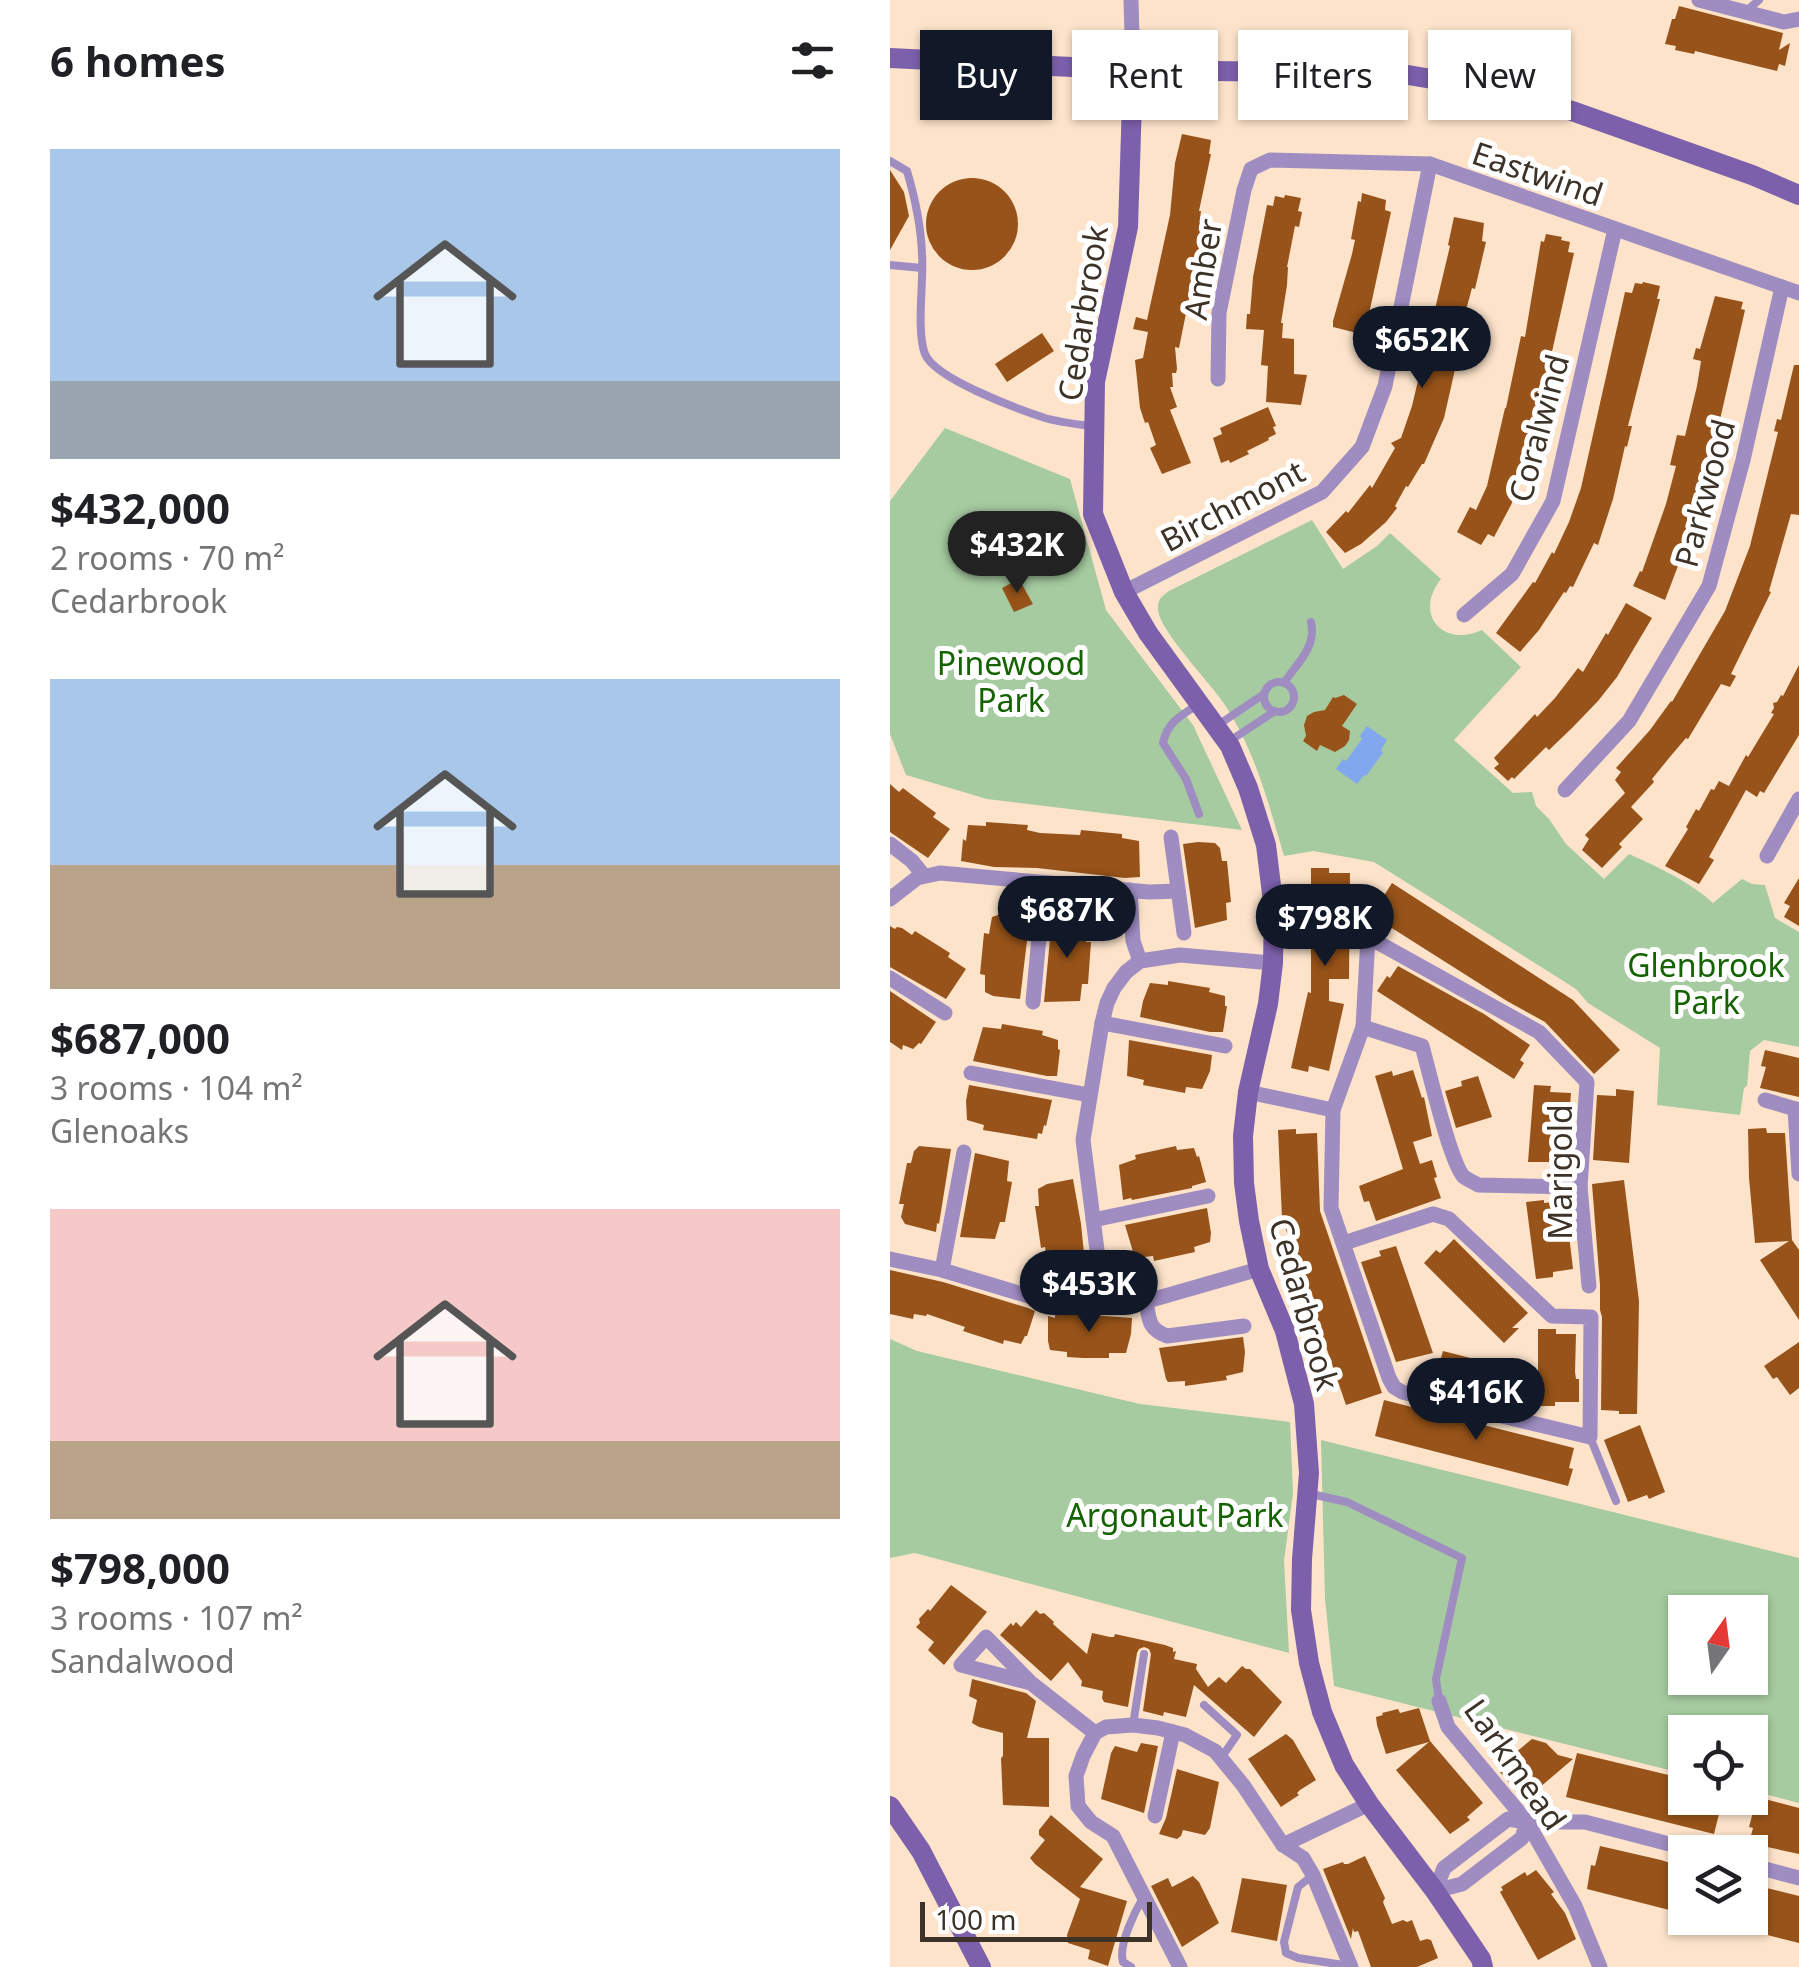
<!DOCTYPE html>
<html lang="en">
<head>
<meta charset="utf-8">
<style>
  :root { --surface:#fff; --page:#f6f6f6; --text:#202124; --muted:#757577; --accent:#111827 }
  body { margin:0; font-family:"Noto Sans",sans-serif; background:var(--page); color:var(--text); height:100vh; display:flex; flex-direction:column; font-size:38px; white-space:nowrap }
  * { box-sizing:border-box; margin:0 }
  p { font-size:32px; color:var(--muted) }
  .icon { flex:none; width:55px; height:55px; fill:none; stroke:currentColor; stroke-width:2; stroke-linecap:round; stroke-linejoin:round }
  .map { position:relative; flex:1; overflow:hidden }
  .details { display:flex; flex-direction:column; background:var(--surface); width:890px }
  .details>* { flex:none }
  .guide { position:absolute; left:30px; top:30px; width:728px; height:90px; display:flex; gap:20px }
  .needle { width:65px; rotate:14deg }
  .buttons { position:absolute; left:778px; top:1595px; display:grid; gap:20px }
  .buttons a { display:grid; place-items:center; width:100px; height:100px; border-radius:0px; background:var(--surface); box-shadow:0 2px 8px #0004; font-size:50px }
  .scale { position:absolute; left:30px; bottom:25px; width:232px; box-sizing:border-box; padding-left:10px; border:5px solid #3c3228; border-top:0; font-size:28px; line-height:35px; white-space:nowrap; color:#3c3228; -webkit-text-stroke:8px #fff; paint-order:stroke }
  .price { position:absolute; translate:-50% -85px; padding:0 22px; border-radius:35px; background:var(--accent); color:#fff; font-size:32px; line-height:65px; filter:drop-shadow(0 2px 5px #0008) }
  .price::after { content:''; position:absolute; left:50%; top:60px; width:30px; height:22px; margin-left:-15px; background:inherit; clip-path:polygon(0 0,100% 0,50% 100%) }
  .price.on { background:#222; color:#fff }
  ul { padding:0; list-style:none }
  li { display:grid; align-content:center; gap:20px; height:530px; padding:0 50px }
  li span { display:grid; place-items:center; height:310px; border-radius:0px; color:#555 }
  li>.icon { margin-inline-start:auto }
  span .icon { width:180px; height:180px; fill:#fffc; stroke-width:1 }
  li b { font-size:42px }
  h2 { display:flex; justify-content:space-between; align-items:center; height:120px; padding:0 50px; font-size:42px }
  .chip { padding:0 35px; border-radius:0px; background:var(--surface); box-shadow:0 2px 8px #0004; font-size:35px; line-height:90px }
  .chip.on { background:var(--accent); color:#fff }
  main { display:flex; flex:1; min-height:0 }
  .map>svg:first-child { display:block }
</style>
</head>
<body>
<main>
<section class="details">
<h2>6 homes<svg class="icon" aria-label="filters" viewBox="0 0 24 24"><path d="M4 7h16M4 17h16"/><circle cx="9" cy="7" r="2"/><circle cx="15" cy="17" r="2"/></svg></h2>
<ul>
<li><span style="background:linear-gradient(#a9c7e8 75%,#9aa5b1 0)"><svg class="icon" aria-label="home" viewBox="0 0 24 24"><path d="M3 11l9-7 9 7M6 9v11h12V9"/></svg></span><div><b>$432,000</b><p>2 rooms · 70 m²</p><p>Cedarbrook</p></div></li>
<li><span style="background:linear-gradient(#a9c7e8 60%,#b9a48a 0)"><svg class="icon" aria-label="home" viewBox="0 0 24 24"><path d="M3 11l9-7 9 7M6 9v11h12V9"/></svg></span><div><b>$687,000</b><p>3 rooms · 104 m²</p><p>Glenoaks</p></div></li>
<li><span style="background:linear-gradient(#f6c9c9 75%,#b9a48a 0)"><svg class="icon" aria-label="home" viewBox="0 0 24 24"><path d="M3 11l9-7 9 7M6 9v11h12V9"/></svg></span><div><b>$798,000</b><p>3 rooms · 107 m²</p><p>Sandalwood</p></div></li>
</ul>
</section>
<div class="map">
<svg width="909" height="1967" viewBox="0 0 909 1967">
  <rect width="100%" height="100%" fill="#fce3ca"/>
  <!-- green -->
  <g fill="#a6cba0" fill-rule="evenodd">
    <polygon points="55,428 180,479 216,610 303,725 352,830 97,799 16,775 0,734 0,501"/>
    <path d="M 422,520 L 453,569 L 487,546 L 500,533 L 551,579 C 523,614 553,648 592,630 L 631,667 L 564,740 L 623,793 L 642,792 L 646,806 L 659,819 L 676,844 L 714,879 L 739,854 C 768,867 799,881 823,903 L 852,879 L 862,884 L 875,885 L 885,918 L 909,932 L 909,1047 L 874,1040 L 860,1051 L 857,1086 L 854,1088 L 850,1115 L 767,1105 L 770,1048 L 698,1003 L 686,989 L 484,862 L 423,851 L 394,856 C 379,804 365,751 335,705 C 321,683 269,631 268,609 C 267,600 272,596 279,591 Z"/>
    <polygon points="0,1339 27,1351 250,1404 400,1422 403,1493 394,1561 399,1653 25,1553 0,1558"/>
    <path d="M 431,1440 L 909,1558 L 909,1803 L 860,1790 L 860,1732 L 795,1732 L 795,1774 L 444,1686 L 435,1599 ZM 795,1612 L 860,1612 L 860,1678 L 795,1678 Z"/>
  </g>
  <!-- water -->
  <polygon fill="#81a7ef" points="477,726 497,740 491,750 493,753 476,776 474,775 467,784 446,769 453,759 456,761 472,739 470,736"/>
  <!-- building -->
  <g fill="#975319">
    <polygon points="789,6 893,33 889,50 900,43 895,66 889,64 887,71 805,51 804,54 785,50 786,46 775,44 782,19 785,19"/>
    <polygon points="292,134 321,140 319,154 321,154 309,211 311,211 310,218 315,219 289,348 285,347 287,369 286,373 282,373 283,387 280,387 287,407 280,410 301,463 272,474 260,448 266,445 258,422 255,423 250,408 245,360 253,358 258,332 243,329 246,317 257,320 280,215 285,163"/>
    <polygon points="0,170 14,192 19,216 0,250"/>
    <circle cx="82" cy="224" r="46"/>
    <polygon points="472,193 496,200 495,210 501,212 476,328 473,327 471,334 443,327 443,321 462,254 465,240 461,239 468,201 471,202"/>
    <polygon points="395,195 411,198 408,211 412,212 409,227 405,226 397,267 398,267 397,285 391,323 393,323 392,338 404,339 404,374 417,375 411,405 376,402 378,366 371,365 374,330 356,329 357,314 360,314 363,277 377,205 383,206 385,196 394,198"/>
    <polygon points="564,217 594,223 592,241 596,242 585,289 582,288 566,347 563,363 566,365 554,418 534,464 532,464 518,487 516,486 505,506 507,508 496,522 471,544 455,553 436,532 456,511 458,513 480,485 482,488 505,448 501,443 511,438 522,406 560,246 558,245"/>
    <polygon points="656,234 672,237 671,240 680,242 678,252 684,253 637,464 621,505 604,537 598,534 591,545 567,532 580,507 586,510 597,486 615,408 616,408 631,336 635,337 651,241 654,242"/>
    <polygon points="753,282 770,286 767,299 770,299 738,426 742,426 737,447 735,446 723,499 708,545 704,543 683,587 680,586 676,593 674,592 649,630 630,652 606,633 643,582 645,583 662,552 664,554 679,522 691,488 735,292 742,293 745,283 752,284"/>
    <polygon points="825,296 853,302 851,309 855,310 803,538 799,537 775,600 743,586 750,571 752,572 776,504 786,466 780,465 787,435 795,436 807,386 811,361 803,359 806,348 810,349"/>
    <polygon points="152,333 164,351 117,382 105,364"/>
    <polygon points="904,365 909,365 909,515 901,514 879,591 881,592 841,674 846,676 840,687 831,684 798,739 796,738 779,758 762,779 764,782 741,807 753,819 729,844 732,847 712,868 692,850 699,839 695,835 735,793 725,780 731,772 726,768 760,730 781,701 782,702 835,611 860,546 888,432 884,431 887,419 891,420"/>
    <polygon points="378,407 386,426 383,427 386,434 378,438 379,440 357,451 359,454 340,463 339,460 331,463 323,438 332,434 330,428"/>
    <polygon points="129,579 143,604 124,612 112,588"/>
    <polygon points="736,603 762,618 727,677 708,701 682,728 659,750 656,747 624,779 622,777 618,781 604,768 609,764 604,758 645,714 647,717 665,698 688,668 693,672 716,633 718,635"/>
    <polygon points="909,665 909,735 874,793 870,791 867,797 856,790 819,857 824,860 809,884 775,866 798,829 796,827 806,809 809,811 821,789 824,790 829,781 839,786 856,755 858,757 884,714 881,713 884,708 883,703 887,702 891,695 893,696"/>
    <polygon points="454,695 467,704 452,726 460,731 459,740 455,746 445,752 430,745 427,751 413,741 416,736 414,725 417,716 424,712 435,710 443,697 445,698"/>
    <polygon points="0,784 9,792 13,788 26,798 46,813 43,817 60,829 38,858 0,832"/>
    <polygon points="96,822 138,825 137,830 150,833 190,835 191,830 232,834 232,838 249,841 250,877 235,878 147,868 104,867 71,861 73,839 76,841 78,825 96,826"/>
    <polygon points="308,842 325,843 330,848 332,861 337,861 341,902 336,903 337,920 305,928 293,844"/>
    <polygon points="421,868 439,868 439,873 460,873 459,979 439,979 439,1001 454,1004 439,1071 419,1066 418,1072 401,1068 418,992 421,993"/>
    <polygon points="909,878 909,926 894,917 900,906 894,903"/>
    <polygon points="502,883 683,1000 730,1050 704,1074 655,1022 617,1001 486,918 497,900 493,897"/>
    <polygon points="111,914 137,916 136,924 139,924 130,999 103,996 95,992 95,975 90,974 94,933 99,934 102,917"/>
    <polygon points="162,918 188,921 196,925 196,942 201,942 198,984 192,984 190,1001 154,1002"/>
    <polygon points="0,926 5,929 7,927 12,928 22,935 25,931 60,953 58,957 76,969 56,999 0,967"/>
    <polygon points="508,966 594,1014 640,1045 630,1060 634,1063 624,1079 487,991 497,976 500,978"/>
    <polygon points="278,981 320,988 319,992 335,996 335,1006 337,1006 333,1032 320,1032 250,1017 253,1001 260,983 278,985"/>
    <polygon points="0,991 46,1022 31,1044 29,1043 23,1049 13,1045 12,1050 0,1042"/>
    <polygon points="112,1024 153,1031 152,1035 168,1040 168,1049 170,1050 167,1076 157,1076 83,1061 93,1027 111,1029"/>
    <polygon points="239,1040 322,1055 320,1071 312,1089 296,1087 295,1093 253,1085 254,1080 237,1076"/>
    <polygon points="875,1050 909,1058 909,1097 870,1088 876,1067 871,1066"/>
    <polygon points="523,1070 532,1098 534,1097 542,1136 523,1142 530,1164 542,1160 547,1177 544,1178 551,1198 486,1221 479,1201 474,1202 469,1186 513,1169 485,1076 502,1071 503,1076"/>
    <polygon points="588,1076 602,1117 566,1128 555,1091 572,1086 571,1081"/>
    <polygon points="79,1085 162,1100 156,1126 154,1125 152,1134 148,1133 147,1139 93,1130 94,1125 77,1120 76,1101"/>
    <polygon points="644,1085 661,1086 660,1092 681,1093 678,1131 682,1131 681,1158 677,1158 676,1162 638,1162"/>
    <polygon points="726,1089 744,1091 739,1163 703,1160 707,1095 726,1096"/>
    <polygon points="876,1128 877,1133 895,1133 902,1240 909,1250 909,1320 870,1260 899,1241 865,1243 859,1178 858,1129"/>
    <polygon points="406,1129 406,1134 427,1133 430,1211 492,1393 456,1405 392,1218 388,1130"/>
    <polygon points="29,1146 61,1149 49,1224 47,1223 46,1232 15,1224 11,1217 14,1204 9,1204 17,1163 21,1163 24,1151"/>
    <polygon points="286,1146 287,1150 304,1148 307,1157 309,1156 316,1182 302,1186 302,1188 242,1200 241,1198 233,1200 229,1165 246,1159 245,1155"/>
    <polygon points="85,1153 119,1161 117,1181 122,1182 115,1222 110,1222 105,1239 70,1237"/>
    <polygon points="183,1179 191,1224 195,1263 163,1265 157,1260 155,1247 151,1248 145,1206 149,1206 148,1189 157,1184"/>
    <polygon points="734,1180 749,1301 747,1414 729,1414 729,1411 711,1410 712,1317 710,1310 710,1285 702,1184"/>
    <polygon points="654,1200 654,1203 675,1201 683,1269 663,1272 663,1277 646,1279 636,1202"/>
    <polygon points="317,1208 321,1233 320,1242 304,1247 305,1252 264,1261 263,1256 246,1258 244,1255 235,1225"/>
    <polygon points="564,1239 638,1313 622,1328 629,1328 614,1343 534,1263 546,1250 550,1253"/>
    <polygon points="506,1246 543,1353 506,1362 471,1262 491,1256 489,1251"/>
    <polygon points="0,1270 53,1282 138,1308 145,1311 137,1336 135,1336 131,1344 114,1340 113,1344 73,1331 75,1327 37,1314 36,1316 24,1314 23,1319 0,1314"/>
    <polygon points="172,1313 242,1318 241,1334 236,1353 219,1353 219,1358 193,1358 177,1357 177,1352 160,1350 158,1341 158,1316 165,1318 165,1314"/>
    <polygon points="648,1329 666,1329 666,1334 686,1334 685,1372 686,1379 689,1379 689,1402 665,1402 665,1406 648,1406"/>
    <polygon points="353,1337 355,1352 353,1372 336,1376 337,1380 295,1386 295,1381 278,1382 276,1379 269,1348"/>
    <polygon points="909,1342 909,1388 900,1395 887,1377 883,1379 874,1366"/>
    <polygon points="553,1351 628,1370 623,1387 619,1386 613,1405 547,1389 551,1369 548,1368"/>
    <polygon points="494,1400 684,1448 679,1468 683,1469 678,1486 485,1436"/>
    <polygon points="750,1425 775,1492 759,1499 757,1495 738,1502 714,1440"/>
    <polygon points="61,1585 97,1612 54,1665 38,1650 44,1642 26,1627 30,1623 29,1619 38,1609 40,1611"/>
    <polygon points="146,1610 150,1614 154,1613 164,1622 163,1624 197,1654 202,1633 220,1637 224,1637 225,1634 275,1645 283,1648 283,1652 286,1651 284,1659 307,1664 306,1669 318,1687 329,1677 336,1683 352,1666 356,1669 360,1669 392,1702 364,1737 304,1685 296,1717 274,1712 273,1716 253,1711 261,1654 259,1649 254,1647 249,1649 247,1653 238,1707 214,1702 212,1698 213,1691 191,1686 192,1681 178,1662 161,1681 110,1635 121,1623 123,1626 126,1622 131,1627"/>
    <polygon points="82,1679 136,1693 146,1701 137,1738 159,1738 159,1807 113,1805 111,1758 113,1756 113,1733 89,1727 82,1723 87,1700 79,1696"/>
    <polygon points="529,1708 540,1741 593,1803 577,1817 580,1820 560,1834 506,1770 539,1742 496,1754 487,1725 486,1717 493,1715 492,1713 508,1709 510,1713"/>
    <polygon points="396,1734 403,1740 426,1780 410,1790 407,1793 409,1795 391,1807 358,1759"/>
    <polygon points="642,1739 656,1743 668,1755 683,1759 649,1788 646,1785 636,1793 627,1782 622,1786 610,1772 622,1762 619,1758"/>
    <polygon points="251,1743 268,1746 254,1813 211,1799 221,1753 225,1746 247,1752"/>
    <polygon points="687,1753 795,1779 795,1798 833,1798 824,1834 676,1797"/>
    <polygon points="287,1769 329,1782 320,1828 315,1835 293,1830 291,1836 287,1839 269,1834 276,1818"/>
    <polygon points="867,1797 909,1808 909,1854 859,1843 863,1828 859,1827"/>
    <polygon points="161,1815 213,1859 190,1887 237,1901 218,1966 198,1959 200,1950 178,1943 177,1935 190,1899 145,1864 140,1858 155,1840 149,1835 149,1830"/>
    <polygon points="710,1846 771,1860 795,1868 795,1914 697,1889 701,1865 705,1866"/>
    <polygon points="475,1856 495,1898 493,1902 502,1924 513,1920 517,1922 522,1920 530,1941 537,1939 541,1940 548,1958 527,1967 481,1967 468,1931 464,1932 463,1928 461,1939 433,1869 453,1862 454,1864 458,1864"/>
    <polygon points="646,1870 664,1892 661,1894 675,1913 686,1939 648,1960 610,1892 613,1890 611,1887 635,1872 637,1876"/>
    <polygon points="303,1876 309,1882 329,1923 292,1947 261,1886 278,1878 282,1887"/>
    <polygon points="352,1878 397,1885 387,1941 341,1932"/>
    <polygon points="860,1884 909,1896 909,1943 826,1922 827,1918 860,1918"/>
  </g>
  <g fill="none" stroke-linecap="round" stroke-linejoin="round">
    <!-- lane -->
    <g stroke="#9f8dc2" stroke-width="8">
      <polyline points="855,12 869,0"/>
      <path d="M 0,161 L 17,171 C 25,198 31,226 32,254 C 34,280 26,331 35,354 C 45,379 128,409 155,418 C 169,422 185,424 200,426"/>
      <polyline points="0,265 32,268"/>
      <circle cx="389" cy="697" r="15"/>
      <path d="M 394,683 C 407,663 427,647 421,622"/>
      <path d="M 307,705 C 290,716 277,723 273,743 L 296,779 L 309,814"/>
      <polyline points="328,725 374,694"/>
      <polyline points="338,742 385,711"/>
      <polyline points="700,1437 726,1501"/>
      <polyline points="421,1494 457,1502 572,1558 546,1679 549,1701"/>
      <polyline points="314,1705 347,1735 331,1758"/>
      <polyline points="243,1725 254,1654"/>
      <polyline points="423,1875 408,1887 394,1942 396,1953 408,1958 460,1966"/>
      <path d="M 241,1967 L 233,1962 C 228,1945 245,1911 254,1896"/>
    </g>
    <!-- street -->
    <g stroke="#9f8dc2" stroke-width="15">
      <polyline points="241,0 243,70"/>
      <polyline points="809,0 894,22 909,19"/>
      <polyline points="328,379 329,313 354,190 361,169 380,160 540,164 909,293"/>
      <polyline points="234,592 432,492 472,447 495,386 540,164"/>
      <polyline points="574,615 622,574 663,501 725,229"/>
      <polyline points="675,790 739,721 819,586 853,460 892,287"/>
      <polyline points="281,837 294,933"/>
      <polyline points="0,844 22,861 34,876"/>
      <polyline points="877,856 909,799"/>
      <polyline points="240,890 243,941 250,961"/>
      <polyline points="0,899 27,878 50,873 259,892 288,891"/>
      <polyline points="0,978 55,1013"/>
      <polyline points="143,1002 154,883"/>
      <polyline points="212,1023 335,1046"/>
      <path d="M 473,1027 L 532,1046 C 539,1070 560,1163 574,1177 C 575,1178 587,1184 588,1185 L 690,1187"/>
      <polyline points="81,1073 199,1095"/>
      <polyline points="358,1092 443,1110"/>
      <polyline points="875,1100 909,1110"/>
      <polyline points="905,1109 909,1174"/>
      <polyline points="203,1220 318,1196"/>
      <polyline points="454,1243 543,1214 559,1219 662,1316 701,1317 700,1437 512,1392 504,1387 499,1378 441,1208 443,1110 473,1027 478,937 649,1032 697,1082 690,1187 699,1286"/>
      <polyline points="0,1259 52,1270 155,1301 214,1305 247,1304 369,1269"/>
      <polyline points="52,1270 74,1152"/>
      <path d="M 256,1301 C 259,1319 258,1329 277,1336 L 354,1326"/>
      <polyline points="214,1305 193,1140 212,1023 217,1003 224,988 236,972 250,961 290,955 383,963"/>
      <polyline points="141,1683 71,1665 96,1637 141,1683 205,1733"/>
      <polyline points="549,1701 558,1727 637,1822 685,1906 710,1967"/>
      <polyline points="265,1816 283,1732"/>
      <polyline points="393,1845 479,1804"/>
      <polyline points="860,1865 909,1878"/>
      <polyline points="545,1891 554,1868 618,1819 637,1822 695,1822 810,1852"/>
      <polyline points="545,1891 572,1884 632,1838 637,1822"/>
      <polyline points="290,1967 223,1836 201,1822 188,1806 186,1776 193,1756 205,1733 216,1727 243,1725 268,1728 295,1735 325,1751 353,1785 393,1845 413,1858 423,1875 461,1967"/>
    </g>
    <!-- secondary -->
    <g stroke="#7c60ac" stroke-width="20">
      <polyline points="0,58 243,70 407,72 488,70 584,86 682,111 862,175 909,195"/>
      <polyline points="243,70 238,227 205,382 203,514 234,592 258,633 340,746 358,788 376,845 384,910 383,963 378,1004 358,1092 353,1136 354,1183 359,1221 369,1269 395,1331 414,1404 419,1473 412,1559 411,1610 419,1663 432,1712 454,1765 479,1804 545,1891 591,1959 593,1967"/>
      <polyline points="0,1806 31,1851 91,1967"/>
    </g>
  </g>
  <g text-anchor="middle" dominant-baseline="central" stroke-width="10" stroke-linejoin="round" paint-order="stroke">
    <!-- street labels -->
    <g font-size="32" fill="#3c3228" stroke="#fff">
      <text transform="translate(648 173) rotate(19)">Eastwind</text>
      <text transform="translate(312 269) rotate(-81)">Amber</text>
      <text transform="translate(192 313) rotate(-81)">Cedarbrook</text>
      <text transform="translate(648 428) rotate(-75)">Coralwind</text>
      <text transform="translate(814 493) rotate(-75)">Parkwood</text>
      <text transform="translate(342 505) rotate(-28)">Birchmont</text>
      <text transform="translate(669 1172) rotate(-90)">Marigold</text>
      <text transform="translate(415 1304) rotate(74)">Cedarbrook</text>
      <text transform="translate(626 1764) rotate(55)">Larkmead</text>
    </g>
    <!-- park labels -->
    <g font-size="32" fill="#146300" stroke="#fff">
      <text x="121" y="662">Pinewood<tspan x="121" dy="37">Park</tspan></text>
      <text x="816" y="964">Glenbrook<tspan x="816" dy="37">Park</tspan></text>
      <text x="285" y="1514">Argonaut Park</text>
    </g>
  </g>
</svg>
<div class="buttons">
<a><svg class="needle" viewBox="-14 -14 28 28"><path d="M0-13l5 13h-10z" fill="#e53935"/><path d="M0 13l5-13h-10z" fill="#757577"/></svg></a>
<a><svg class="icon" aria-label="locate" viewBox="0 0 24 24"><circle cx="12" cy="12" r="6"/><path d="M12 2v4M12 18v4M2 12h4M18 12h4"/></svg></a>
<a><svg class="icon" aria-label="layers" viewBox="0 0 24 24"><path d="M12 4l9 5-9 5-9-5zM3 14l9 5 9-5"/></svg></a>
</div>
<div class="scale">100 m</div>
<b class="price" style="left:532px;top:391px">$652K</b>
<b class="price on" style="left:127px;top:596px">$432K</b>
<b class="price" style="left:177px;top:961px">$687K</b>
<b class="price" style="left:435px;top:969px">$798K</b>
<b class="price" style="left:199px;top:1335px">$453K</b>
<b class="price" style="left:586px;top:1443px">$416K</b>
<div class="guide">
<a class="chip on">Buy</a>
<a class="chip">Rent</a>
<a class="chip">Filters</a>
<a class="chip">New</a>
</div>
</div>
</main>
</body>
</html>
